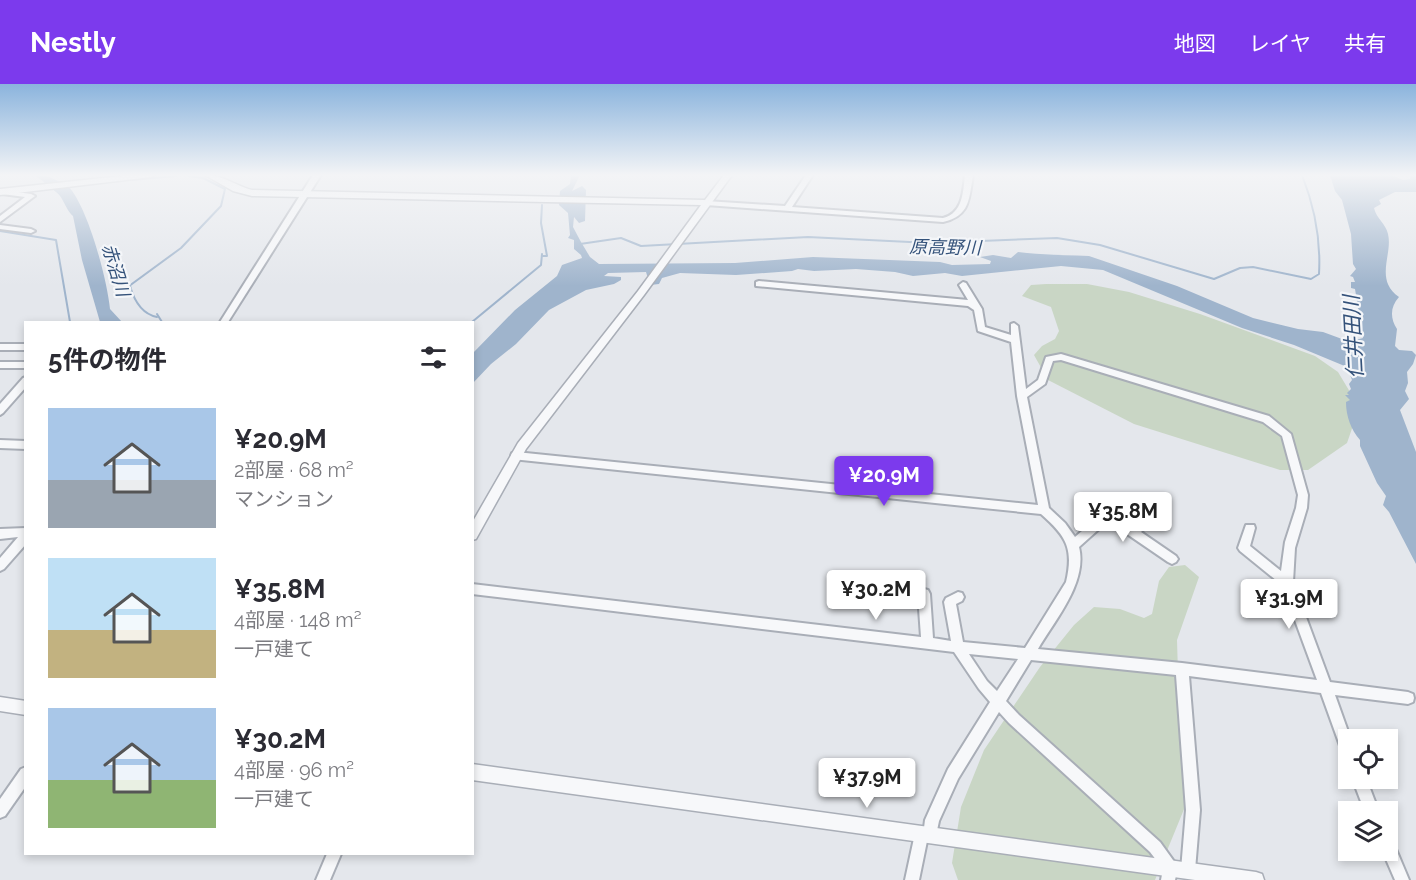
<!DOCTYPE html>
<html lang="ja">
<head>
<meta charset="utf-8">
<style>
  :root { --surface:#fff; --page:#f2f2f3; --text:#2b2b33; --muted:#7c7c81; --accent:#7c3aed }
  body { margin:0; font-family:Raleway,"Noto Sans JP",sans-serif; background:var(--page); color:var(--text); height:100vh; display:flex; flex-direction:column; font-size:22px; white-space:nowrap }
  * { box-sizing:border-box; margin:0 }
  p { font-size:20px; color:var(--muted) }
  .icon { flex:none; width:33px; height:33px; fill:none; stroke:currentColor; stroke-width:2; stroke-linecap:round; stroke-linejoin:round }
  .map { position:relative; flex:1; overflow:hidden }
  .details { position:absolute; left:24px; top:237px; width:450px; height:534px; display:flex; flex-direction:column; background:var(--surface); border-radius:0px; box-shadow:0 3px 9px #0003 }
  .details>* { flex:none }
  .controls { position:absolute; left:1338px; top:645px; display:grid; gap:12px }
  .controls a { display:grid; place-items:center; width:60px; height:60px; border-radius:0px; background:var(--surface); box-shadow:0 3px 9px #0003; font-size:30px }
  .price { position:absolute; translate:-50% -51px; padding:0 14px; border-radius:6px; background:#fff; color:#222; font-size:20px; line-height:39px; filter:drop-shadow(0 2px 3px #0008) }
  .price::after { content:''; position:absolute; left:50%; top:36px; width:18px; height:14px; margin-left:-9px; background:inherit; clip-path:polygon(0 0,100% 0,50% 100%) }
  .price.selected { background:var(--accent); color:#fff }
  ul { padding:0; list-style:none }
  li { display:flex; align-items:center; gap:18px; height:150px; padding:0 24px }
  li span { display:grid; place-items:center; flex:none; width:168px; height:120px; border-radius:0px; color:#555 }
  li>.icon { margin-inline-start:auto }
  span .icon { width:72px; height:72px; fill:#fffc; stroke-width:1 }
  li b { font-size:26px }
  h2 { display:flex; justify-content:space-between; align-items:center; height:72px; padding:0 24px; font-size:26px }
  header { display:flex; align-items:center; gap:36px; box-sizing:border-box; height:84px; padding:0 30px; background:var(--accent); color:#fff }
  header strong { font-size:28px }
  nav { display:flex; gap:33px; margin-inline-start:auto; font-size:21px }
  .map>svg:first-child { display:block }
</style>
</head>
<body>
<header>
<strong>Nestly</strong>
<nav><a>地図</a><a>レイヤ</a><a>共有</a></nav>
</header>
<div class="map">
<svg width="1416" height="796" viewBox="0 0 1416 796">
  <rect width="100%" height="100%" fill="#e4e7ec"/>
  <!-- green -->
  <g fill="#c9d6c5">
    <polygon points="1046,200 1087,200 1129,208 1200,230 1315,272 1338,288 1350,308 1357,330 1347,359 1308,386 1280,386 1134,340 1048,296 1034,271 1042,262 1055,255 1059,247 1051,223 1022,212 1031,201"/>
    <polygon points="1185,481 1199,493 1177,556 1180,655 1189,713 1155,796 958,796 952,779 961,723 984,666 1040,583 1074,541 1094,523 1120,525 1144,534 1152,530 1159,497 1169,483"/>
  </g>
  <!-- water -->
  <g fill="#9fb4cc">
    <path d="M 571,91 L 580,91 L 572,107 L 582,102 L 586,106 L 585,137 L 579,139 L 574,133 L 573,143 L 581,158 L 590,173 L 599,180 L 735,179 L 813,173 L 940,178 L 952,181 L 990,180 L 991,177 L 980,173 L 993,171 L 1011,174 L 1018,168 C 1042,171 1066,171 1089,172 L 1177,202 L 1253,234 L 1298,245 L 1323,248 L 1342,255 L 1356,256 L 1363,254 L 1355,205 L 1351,204 L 1351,198 L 1355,198 L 1353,193 L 1350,192 L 1356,185 L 1353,180 L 1351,150 L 1342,116 L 1335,107 L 1330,91 L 1392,91 L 1403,96 L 1410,95 L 1411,91 L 1416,91 L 1416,108 L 1395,108 L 1379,116 L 1381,120 L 1374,124 C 1376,134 1386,140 1388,150 C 1393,170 1374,196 1399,213 C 1390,223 1390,234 1397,245 L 1395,262 L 1399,266 L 1412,267 L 1416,271 L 1413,280 L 1407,288 L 1408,299 L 1405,307 L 1409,315 L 1400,326 L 1416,368 L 1416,480 L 1389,428 L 1383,421 L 1386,412 L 1377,399 L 1360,362 L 1360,356 C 1351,346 1346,332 1346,318 L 1350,316 L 1345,311 L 1349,311 L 1347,309 L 1351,305 L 1349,300 L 1352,296 L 1347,283 L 1294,261 L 1242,244 L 1103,186 L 1061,182 L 962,192 L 945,189 L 913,192 L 895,188 L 856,185 L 814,187 L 798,185 L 792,187 L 736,191 L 680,189 L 662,194 L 659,200 L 650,201 L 646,188 L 608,189 L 604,192 L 621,193 L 621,196 L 614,200 L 586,206 L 549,226 L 516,260 L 491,280 L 473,299 L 473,269 L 515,226 L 557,192 L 562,181 L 582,174 L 581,171 L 574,165 L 574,156 L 568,154 L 570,151 L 568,129 L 559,121 L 560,107 L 570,100 Z"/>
    <path d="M 68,102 C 88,123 107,195 110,225 L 122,238 L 100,238 L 82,176 L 73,132 C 64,124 64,111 51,104 Z"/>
  </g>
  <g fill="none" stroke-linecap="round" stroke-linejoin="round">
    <!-- stream -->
    <g stroke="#9fb4cc" stroke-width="2">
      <polyline points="131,96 176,92"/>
      <polyline points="542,121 541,139 547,172 543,172"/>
      <polyline points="0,147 56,156 70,238"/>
      <path d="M 580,160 L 621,154 L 641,162 L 808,153 L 930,159 L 1057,154 L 1100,161 L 1214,195 L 1240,184 L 1253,183 L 1311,195 L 1319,190 C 1321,155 1315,124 1302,91"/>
      <path d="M 130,202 C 134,216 142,230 157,233"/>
      <polyline points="125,205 181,164 221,122 225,105 203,94 188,92"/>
      <polyline points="157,230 162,238"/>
      <polyline points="472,238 541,181 542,170"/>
    </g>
    <!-- river -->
    <path fill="#9fb4cc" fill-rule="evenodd" d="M 35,91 C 52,90 66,101 76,114 L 74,116 L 66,116 Z"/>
    <!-- minor casing -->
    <g stroke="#a9aeb7" stroke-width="4">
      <g id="minor">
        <polygon points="313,91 321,91 228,238 220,238"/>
        <path d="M 806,91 L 813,91 L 792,123 L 943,134 C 963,129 963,108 965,91 L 973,91 C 969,115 970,132 943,138 L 706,121 L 702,119 L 706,117 L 785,122 Z"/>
        <polygon points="2,106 31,110 35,112 0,138 0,132 25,113 2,110"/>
        <polygon points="0,141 31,145 35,147 31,149 0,145"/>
        <path d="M 759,197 L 968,216 L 959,201 L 963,198 L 966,199 L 982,225 L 985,243 L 1011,251 L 1011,240 L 1014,239 L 1018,242 L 1026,305 L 1038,296 L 1046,273 L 1061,270 L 1269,332 L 1291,350 L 1308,411 L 1307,424 L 1295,464 L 1293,498 L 1330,598 L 1408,608 L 1413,610 L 1414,614 L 1413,618 L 1408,620 L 1335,611 L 1351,656 L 1348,656 L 1348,672 L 1343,670 L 1321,609 L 1189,592 L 1200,726 L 1195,786 L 1193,791 L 1188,793 L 1183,791 L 1181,786 L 1186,726 L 1176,591 L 1031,576 L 1006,617 L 1019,631 L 1160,758 L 1178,783 L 1175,796 L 1161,796 L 1163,785 L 1150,768 L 1009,639 L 999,628 L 958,695 L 939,737 L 935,756 L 930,758 L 927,757 L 919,796 L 905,796 L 916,745 L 921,743 L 924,744 L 925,736 L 948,685 L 990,618 L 979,605 L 954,568 L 472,510 L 472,500 L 921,553 L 918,510 L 920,506 L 924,505 L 928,506 L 930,510 L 933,554 L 951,557 L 944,518 L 946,514 L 958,508 L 962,509 L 964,513 L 962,517 L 956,520 L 963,558 L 1025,564 L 1066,498 C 1074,464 1066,452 1041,430 L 512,375 L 511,372 L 512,369 L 516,368 L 1038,421 L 1017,312 L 1011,258 L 978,247 L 974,226 L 968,222 L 756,202 L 756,198 ZM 1061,276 L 1263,338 L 1282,352 L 1298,411 L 1296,424 L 1285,458 L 1281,487 L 1250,462 L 1255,444 L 1254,441 L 1246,441 L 1238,464 L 1240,467 L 1282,501 L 1317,596 L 1182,579 L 1038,565 C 1055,536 1088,498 1079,463 L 1108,437 L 1168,478 L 1172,480 L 1176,478 L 1178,475 L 1176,472 L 1141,448 L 1168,421 L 1169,418 L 1168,415 L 1160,415 L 1132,442 L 1112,428 L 1104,428 L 1075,453 L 1065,439 L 1049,424 L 1027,313 L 1045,300 L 1053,277 ZM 969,570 L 1018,575 L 997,607 L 987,597 Z"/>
        <rect x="0" y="260" width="26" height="6"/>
        <rect x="0" y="278" width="26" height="6"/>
        <polygon points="26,293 26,303 3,329 0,331 0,320 23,294"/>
        <polygon points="0,356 26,357 26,365 0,364"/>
        <polygon points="26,444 26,460 4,485 0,487 0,474 18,453 0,455 0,445"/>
        <polygon points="26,683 26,702 5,732 0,734 0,715 21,685"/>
        <polygon points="1352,694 1366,694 1379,728 1365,728"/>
        <polygon points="1388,756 1393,758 1409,796 1395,796 1382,766 1388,766"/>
        <polygon points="327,770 341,770 330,796 316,796"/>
      </g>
    </g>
    <!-- tertiary casing -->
    <g stroke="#a9aeb7" stroke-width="3">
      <g id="tertiary">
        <polygon points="131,91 155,91 151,93 0,111 0,105"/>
        <path d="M 205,91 C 221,90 236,102 252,106 L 705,116 L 724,91 L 732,91 L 644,211 L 526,365 L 476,455 L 472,456 L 472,439 L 518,359 L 638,207 L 701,121 L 252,112 L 233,107 Z"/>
        <polygon points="0,613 26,617 26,631 0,627"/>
        <polygon points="472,680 1256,788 1262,790 1264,796 1195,796 472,696"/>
      </g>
    </g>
    <!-- minor -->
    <use href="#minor" fill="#f7f8fa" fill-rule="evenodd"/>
    <!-- tertiary -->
    <use href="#tertiary" fill="#f7f8fa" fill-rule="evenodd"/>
  </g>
  <!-- sky -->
  <linearGradient id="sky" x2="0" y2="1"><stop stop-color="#8bb4dd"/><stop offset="0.45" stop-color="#f3f4f6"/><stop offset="1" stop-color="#f3f4f6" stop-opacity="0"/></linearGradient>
  <rect width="1416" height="202" fill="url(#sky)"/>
  <g text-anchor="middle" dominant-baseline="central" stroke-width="4.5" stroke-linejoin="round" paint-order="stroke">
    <!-- far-water labels -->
    <g font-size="18" font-style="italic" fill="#34527a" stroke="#f4f6f9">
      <text transform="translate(945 163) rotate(1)">原高野川</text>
      <text transform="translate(116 186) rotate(73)">赤沼川</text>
    </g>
    <!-- water labels -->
    <g font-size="21" font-style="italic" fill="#34527a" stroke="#f4f6f9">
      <text transform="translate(1353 253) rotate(-93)">仁井田川</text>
    </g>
  </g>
</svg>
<div class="controls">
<a><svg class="icon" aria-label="locate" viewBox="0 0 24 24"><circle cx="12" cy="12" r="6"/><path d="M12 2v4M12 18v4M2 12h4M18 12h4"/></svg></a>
<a><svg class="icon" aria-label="layers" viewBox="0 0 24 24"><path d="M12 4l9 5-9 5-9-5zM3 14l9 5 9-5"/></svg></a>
</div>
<b class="price selected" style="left:884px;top:423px">¥20.9M</b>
<b class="price" style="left:1123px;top:459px">¥35.8M</b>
<b class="price" style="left:876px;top:537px">¥30.2M</b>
<b class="price" style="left:1289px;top:546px">¥31.9M</b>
<b class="price" style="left:867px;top:725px">¥37.9M</b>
<section class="details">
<h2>5件の物件<svg class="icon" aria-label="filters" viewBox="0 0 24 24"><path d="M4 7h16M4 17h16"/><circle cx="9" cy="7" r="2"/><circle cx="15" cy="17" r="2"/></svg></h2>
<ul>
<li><span style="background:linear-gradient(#a9c7e8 60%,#9aa5b1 0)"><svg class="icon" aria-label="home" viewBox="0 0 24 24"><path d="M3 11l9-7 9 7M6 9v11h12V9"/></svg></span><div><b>¥20.9M</b><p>2部屋 · 68 m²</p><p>マンション</p></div></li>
<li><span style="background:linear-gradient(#bfe0f5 60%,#c2b280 0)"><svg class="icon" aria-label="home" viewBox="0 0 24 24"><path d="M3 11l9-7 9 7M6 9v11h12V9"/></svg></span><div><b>¥35.8M</b><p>4部屋 · 148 m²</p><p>一戸建て</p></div></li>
<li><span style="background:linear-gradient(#a9c7e8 60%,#8fb573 0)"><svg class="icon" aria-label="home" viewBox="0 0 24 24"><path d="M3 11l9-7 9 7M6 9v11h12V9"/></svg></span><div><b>¥30.2M</b><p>4部屋 · 96 m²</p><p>一戸建て</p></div></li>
</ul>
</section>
</div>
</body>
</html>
